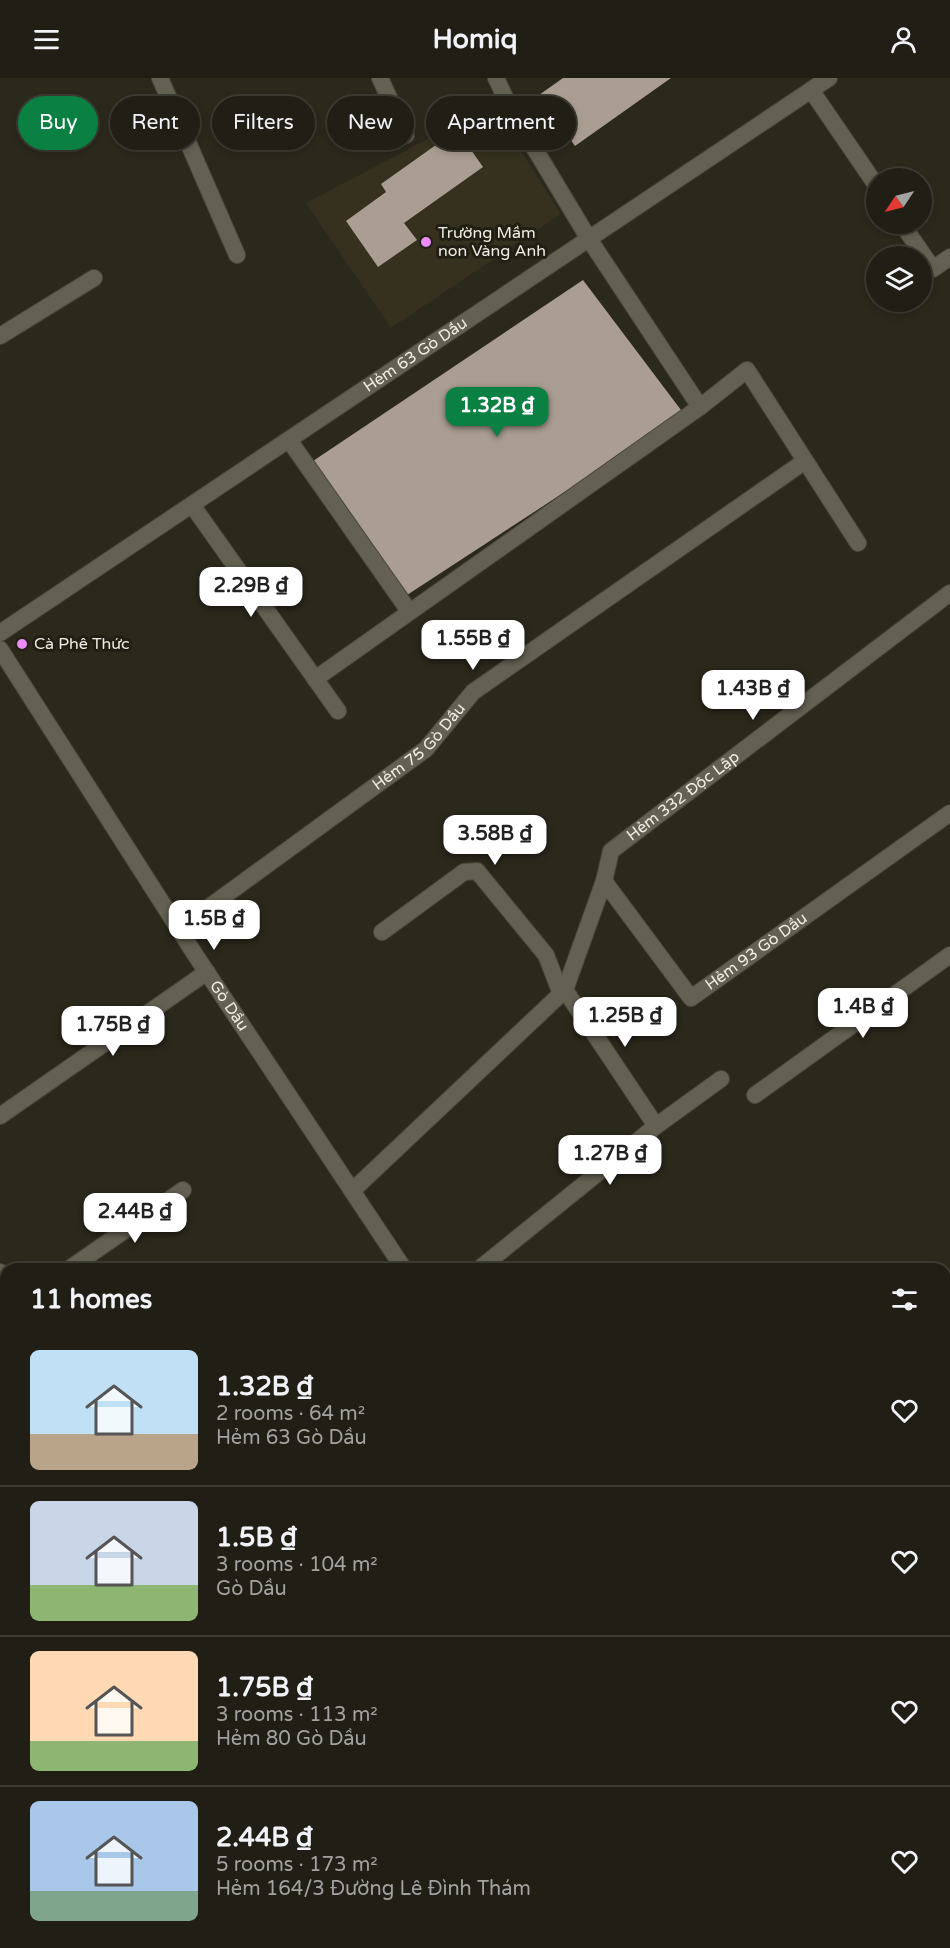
<!DOCTYPE html>
<html lang="en">
<head>
<meta charset="utf-8">
<style>
  :root { --surface:#201e15; --page:#28271e; --text:#f1f3f6; --muted:#a2a2a0; --line:#3d3c34; --accent:#0b8043 }
  body { margin:0; font-family:"Varela Round",sans-serif; background:var(--page); color:var(--text); height:100vh; display:flex; flex-direction:column; font-size:22px; white-space:nowrap }
  * { box-sizing:border-box; margin:0 }
  p { font-size:20px; color:var(--muted) }
  .icon { flex:none; width:33px; height:33px; fill:none; stroke:currentColor; stroke-width:2; stroke-linecap:round; stroke-linejoin:round }
  .map { position:relative; flex:1; overflow:hidden }
  .details { position:absolute; left:0px; top:1185px; width:951px; height:686px; display:flex; flex-direction:column; background:var(--surface); border-radius:18px 18px 0 0; box-shadow:0 3px 9px #0003,0 0 0 2px var(--line) }
  .details>* { flex:none }
  .banner { position:absolute; left:18px; top:18px; width:600px; height:54px; display:flex; gap:12px }
  .needle { width:39px; rotate:235deg }
  .controls { position:absolute; left:866px; top:90px; display:grid; gap:12px }
  .controls a { display:grid; place-items:center; width:66px; height:66px; border-radius:50%; background:var(--surface); box-shadow:0 3px 9px #0003,0 0 0 2px var(--line); font-size:30px }
  .price { position:absolute; translate:-50% -51px; padding:0 14px; border-radius:12px; background:#fff; color:#222; font-size:20px; line-height:39px; filter:drop-shadow(0 2px 3px #0008) }
  .price::after { content:''; position:absolute; left:50%; top:36px; width:18px; height:14px; margin-left:-9px; background:inherit; clip-path:polygon(0 0,100% 0,50% 100%) }
  .price.selected { background:var(--accent); color:#fff }
  ul { padding:0; list-style:none }
  li { display:flex; align-items:center; gap:18px; height:150px; padding:0 30px }
  li+li { border-top:2px solid var(--line) }
  li span { display:grid; place-items:center; flex:none; width:168px; height:120px; border-radius:9px; color:#555 }
  li>.icon { margin-inline-start:auto }
  span .icon { width:72px; height:72px; fill:#fffc; stroke-width:1 }
  li b { font-size:26px }
  h2 { display:flex; justify-content:space-between; align-items:center; height:72px; padding:0 30px; font-size:26px }
  .chip { padding:0 21px; border-radius:27px; background:var(--surface); box-shadow:0 3px 9px #0003,0 0 0 2px var(--line); font-size:21px; line-height:54px }
  .chip.selected { background:var(--accent); color:#fff }
  header { display:flex; justify-content:space-between; align-items:center; height:78px; padding:0 30px; background:var(--surface); font-size:27px; font-weight:800 }
  .map>svg:first-child { display:block }
</style>
</head>
<body>
<header><svg class="icon" aria-label="menu" viewBox="0 0 24 24"><path d="M4 6h16M4 12h16M4 18h16"/></svg>Homiq<svg class="icon" aria-label="person" viewBox="0 0 24 24"><circle cx="12" cy="8" r="4"/><path d="M4 21q1-7 8-7t8 7"/></svg></header>
<div class="map">
<svg width="950" height="1870" viewBox="0 0 950 1870">
  <rect width="100%" height="100%" fill="#2b281c"/>
  <!-- built -->
  <polygon fill="#35311e" points="492,27 561,136 391,250 306,125"/>
  <!-- building -->
  <g fill="#aa9e92">
    <polygon points="563,0 671,0 575,68 539,17"/>
    <polygon points="457,52 483,89 404,145 417,162 378,189 346,143 386,114 381,106"/>
    <polygon points="583,202 684,336 404,519 313,383"/>
  </g>
  <g fill="none" stroke-linecap="round" stroke-linejoin="round">
    <!-- service casing -->
    <g stroke="#49463c" stroke-width="18">
      <g id="service">
        <polyline points="496,0 509,28 589,161 700,329"/>
        <polyline points="811,12 876,107"/>
        <polyline points="902,146 933,191 950,179"/>
        <polyline points="289,362 409,533"/>
        <polyline points="315,601 700,329 747,292 858,465"/>
        <path id="s1" d="M 604,803 L 691,920 L 950,735"/>
        <polyline points="945,1501 950,1507"/>
      </g>
    </g>
    <!-- minor casing -->
    <g stroke="#49463c" stroke-width="18">
      <g id="minor">
        <polyline points="160,0 237,177"/>
        <polyline points="380,0 406,57"/>
        <polyline points="0,258 94,200"/>
        <polyline points="192,427 338,633"/>
        <path id="s2" d="M 0,555 L 829,0"/>
        <path id="s3" d="M 179,851 L 426,671 L 473,614 L 805,383"/>
        <polyline points="382,854 464,794 477,793 546,877 561,916"/>
        <polyline points="565,912 656,1048"/>
        <polyline points="755,1017 950,877"/>
        <polyline points="0,1038 207,894"/>
        <path id="s4" d="M 352,1113 L 565,912 L 604,803 L 611,773 L 950,515"/>
        <polyline points="69,1191 183,1112"/>
        <polyline points="479,1191 656,1048 721,1001"/>
        <polyline points="0,1194 6,1203"/>
        <polyline points="945,1206 950,1203"/>
        <polyline points="0,1476 6,1471"/>
        <polyline points="0,1692 6,1700"/>
        <polyline points="0,1738 6,1734"/>
        <polyline points="122,1864 125,1870"/>
        <polyline points="63,1870 71,1864"/>
      </g>
    </g>
    <!-- tertiary casing -->
    <g stroke="#49463c" stroke-width="18">
      <g id="tertiary">
        <path id="s5" d="M 0,571 L 196,878 L 404,1191"/>
        <polyline points="858,1864 862,1870"/>
      </g>
    </g>
    <!-- service -->
    <use href="#service" stroke="#646153" stroke-width="16"/>
    <!-- minor -->
    <use href="#minor" stroke="#646153" stroke-width="16"/>
    <!-- tertiary -->
    <use href="#tertiary" stroke="#646153" stroke-width="16"/>
  </g>
  <!-- markers -->
  <g fill="#ec8cfa" stroke="#211f13" stroke-width="2">
    <circle cx="426" cy="164" r="6"/>
    <circle cx="22" cy="566" r="6"/>
  </g>
  <g text-anchor="middle" dominant-baseline="central" stroke-width="6" stroke-linejoin="round" paint-order="stroke">
    <!-- poi labels -->
    <g font-size="16" fill="#efede5" stroke="#211f13" text-anchor="start">
      <text x="438" y="155">Trường Mầm<tspan x="438" dy="18">non Vàng Anh</tspan></text>
      <text x="34" y="566">Cà Phê Thức</text>
    </g>
    <!-- street labels -->
    <g font-size="16" fill="#efede5" stroke="#211f13">
      <text stroke="none"><textPath href="#s2" startOffset="500">Hẻm 63 Gò Dầu</textPath></text>
      <text stroke="none"><textPath href="#s3" startOffset="302">Hẻm 75 Gò Dầu</textPath></text>
      <text stroke="none"><textPath href="#s4" startOffset="530">Hẻm 332 Độc Lập</textPath></text>
      <text stroke="none"><textPath href="#s1" startOffset="226">Hẻm 93 Gò Dầu</textPath></text>
      <text stroke="none"><textPath href="#s5" startOffset="424">Gò Dầu</textPath></text>
    </g>
  </g>
</svg>
<div class="controls">
<a><svg class="needle" viewBox="-14 -14 28 28"><path d="M0-13l5 13h-10z" fill="#e53935"/><path d="M0 13l5-13h-10z" fill="#a2a2a0"/></svg></a>
<a><svg class="icon" aria-label="layers" viewBox="0 0 24 24"><path d="M12 4l9 5-9 5-9-5zM3 14l9 5 9-5"/></svg></a>
</div>
<b class="price selected" style="left:497px;top:360px">1.32B ₫</b>
<b class="price" style="left:251px;top:540px">2.29B ₫</b>
<b class="price" style="left:473px;top:593px">1.55B ₫</b>
<b class="price" style="left:753px;top:643px">1.43B ₫</b>
<b class="price" style="left:495px;top:788px">3.58B ₫</b>
<b class="price" style="left:214px;top:873px">1.5B ₫</b>
<b class="price" style="left:863px;top:961px">1.4B ₫</b>
<b class="price" style="left:625px;top:970px">1.25B ₫</b>
<b class="price" style="left:113px;top:979px">1.75B ₫</b>
<b class="price" style="left:610px;top:1108px">1.27B ₫</b>
<b class="price" style="left:135px;top:1166px">2.44B ₫</b>
<div class="banner">
<a class="chip selected">Buy</a>
<a class="chip">Rent</a>
<a class="chip">Filters</a>
<a class="chip">New</a>
<a class="chip">Apartment</a>
</div>
<section class="details">
<h2>11 homes<svg class="icon" aria-label="filters" viewBox="0 0 24 24"><path d="M4 7h16M4 17h16"/><circle cx="9" cy="7" r="2"/><circle cx="15" cy="17" r="2"/></svg></h2>
<ul>
<li><span style="background:linear-gradient(#bfe0f5 70%,#b9a48a 0)"><svg class="icon" aria-label="home" viewBox="0 0 24 24"><path d="M3 11l9-7 9 7M6 9v11h12V9"/></svg></span><div><b>1.32B ₫</b><p>2 rooms · 64 m²</p><p>Hẻm 63 Gò Dầu</p></div><svg class="icon" aria-label="heart" viewBox="0 0 24 24"><path d="M12 20l-8-8c-3-5 5-10 8-4 3-6 11-1 8 4z"/></svg></li>
<li><span style="background:linear-gradient(#c9d6e8 70%,#8fb573 0)"><svg class="icon" aria-label="home" viewBox="0 0 24 24"><path d="M3 11l9-7 9 7M6 9v11h12V9"/></svg></span><div><b>1.5B ₫</b><p>3 rooms · 104 m²</p><p>Gò Dầu</p></div><svg class="icon" aria-label="heart" viewBox="0 0 24 24"><path d="M12 20l-8-8c-3-5 5-10 8-4 3-6 11-1 8 4z"/></svg></li>
<li><span style="background:linear-gradient(#ffd9b3 75%,#8fb573 0)"><svg class="icon" aria-label="home" viewBox="0 0 24 24"><path d="M3 11l9-7 9 7M6 9v11h12V9"/></svg></span><div><b>1.75B ₫</b><p>3 rooms · 113 m²</p><p>Hẻm 80 Gò Dầu</p></div><svg class="icon" aria-label="heart" viewBox="0 0 24 24"><path d="M12 20l-8-8c-3-5 5-10 8-4 3-6 11-1 8 4z"/></svg></li>
<li><span style="background:linear-gradient(#a9c7e8 75%,#7fa58c 0)"><svg class="icon" aria-label="home" viewBox="0 0 24 24"><path d="M3 11l9-7 9 7M6 9v11h12V9"/></svg></span><div><b>2.44B ₫</b><p>5 rooms · 173 m²</p><p>Hẻm 164/3 Đường Lê Đình Thám</p></div><svg class="icon" aria-label="heart" viewBox="0 0 24 24"><path d="M12 20l-8-8c-3-5 5-10 8-4 3-6 11-1 8 4z"/></svg></li>
</ul>
</section>
</div>
</body>
</html>
